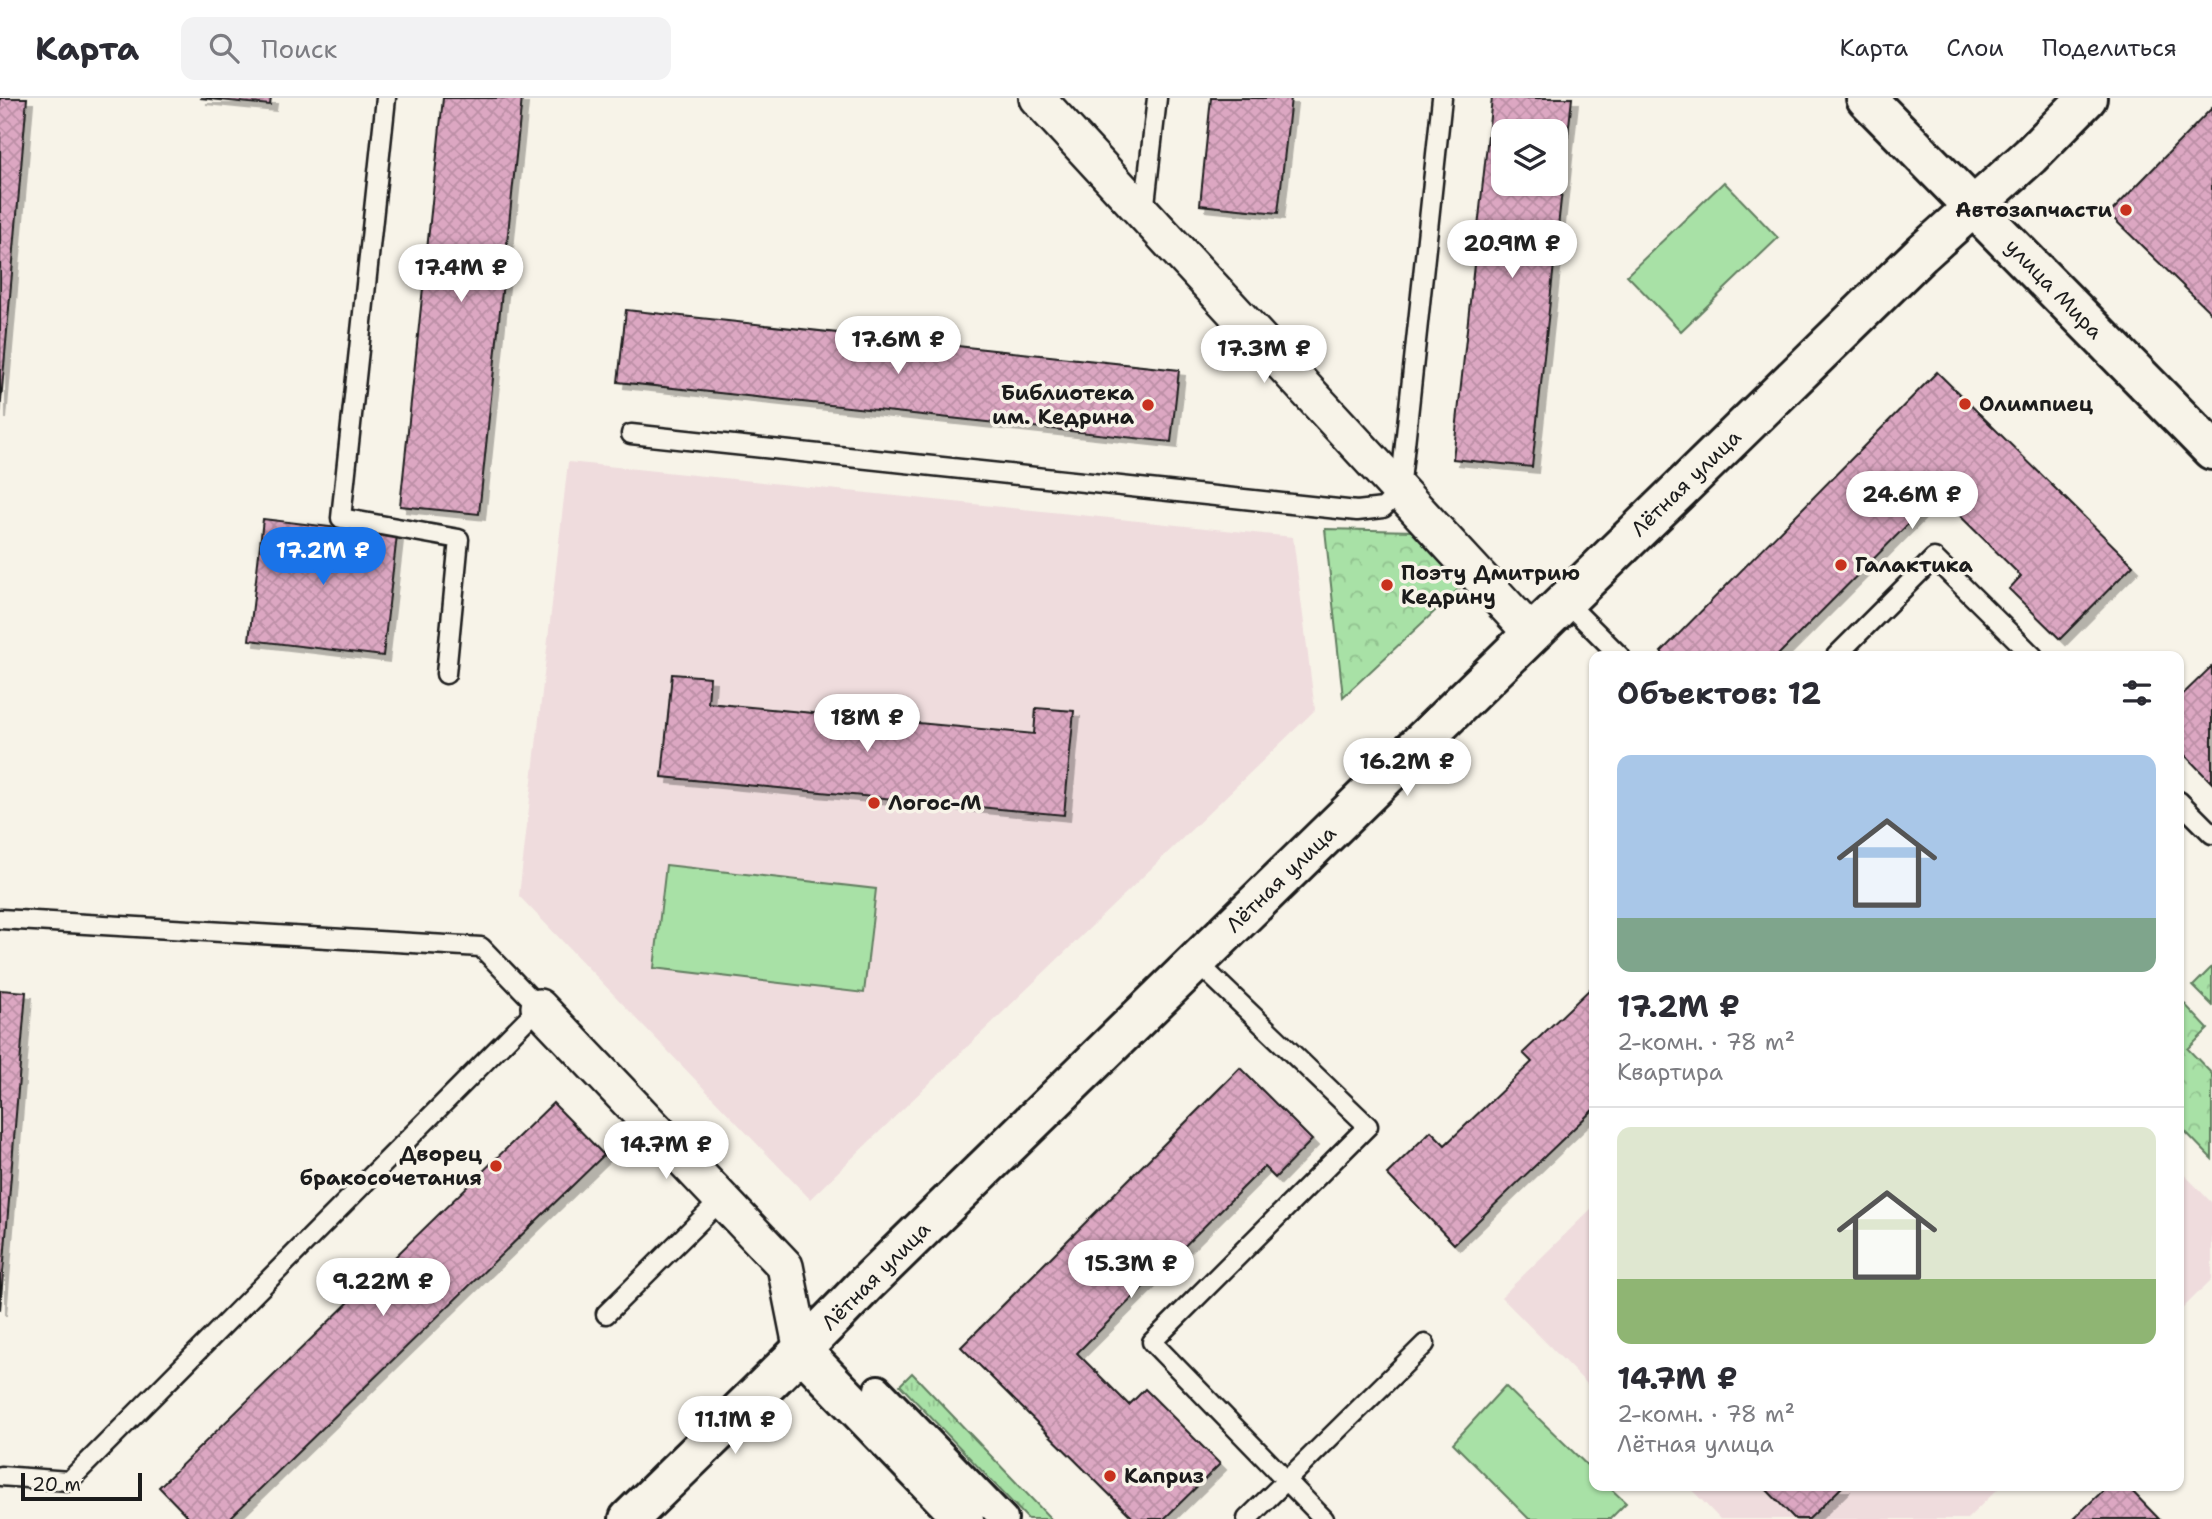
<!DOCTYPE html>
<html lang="ru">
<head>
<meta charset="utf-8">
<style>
  :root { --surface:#fff; --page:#f2f2f3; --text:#2b2b33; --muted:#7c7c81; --line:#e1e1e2; --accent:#1a73e8 }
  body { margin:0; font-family:"Shantell Sans",sans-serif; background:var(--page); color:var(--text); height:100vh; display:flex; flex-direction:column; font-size:26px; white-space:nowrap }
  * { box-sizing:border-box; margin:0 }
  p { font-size:23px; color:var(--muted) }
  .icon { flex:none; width:38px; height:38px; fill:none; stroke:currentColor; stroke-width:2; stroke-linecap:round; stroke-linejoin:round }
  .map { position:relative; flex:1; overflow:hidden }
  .sheet { position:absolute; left:1589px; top:553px; width:595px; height:840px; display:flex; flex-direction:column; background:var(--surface); border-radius:14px; box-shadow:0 2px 5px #0004 }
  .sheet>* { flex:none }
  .controls { position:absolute; left:1491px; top:21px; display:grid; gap:14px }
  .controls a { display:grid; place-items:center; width:77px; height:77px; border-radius:14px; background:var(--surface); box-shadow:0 2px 5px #0004; font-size:35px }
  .scale { position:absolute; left:21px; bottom:18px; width:121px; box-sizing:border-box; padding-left:7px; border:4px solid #1c1c1c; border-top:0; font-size:19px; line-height:24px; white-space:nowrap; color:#1c1c1c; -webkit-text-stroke:5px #f7f3e8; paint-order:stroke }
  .price { position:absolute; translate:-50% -60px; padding:0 16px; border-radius:24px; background:#fff; color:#222; font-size:23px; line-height:46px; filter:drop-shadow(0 2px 4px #0008) }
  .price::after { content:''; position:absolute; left:50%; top:42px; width:21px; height:16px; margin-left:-10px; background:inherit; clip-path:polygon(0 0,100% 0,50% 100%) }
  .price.selected { background:var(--accent); color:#fff }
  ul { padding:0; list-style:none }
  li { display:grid; align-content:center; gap:14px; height:371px; padding:0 28px }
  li+li { border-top:2px solid var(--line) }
  li span { display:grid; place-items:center; height:217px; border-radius:14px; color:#555 }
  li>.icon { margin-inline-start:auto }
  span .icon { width:126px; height:126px; fill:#fffc; stroke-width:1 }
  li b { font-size:30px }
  h2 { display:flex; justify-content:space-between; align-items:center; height:84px; padding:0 28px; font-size:30px }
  header { display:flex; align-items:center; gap:42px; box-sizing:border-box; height:98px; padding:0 35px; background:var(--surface); border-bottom:2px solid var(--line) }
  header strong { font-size:33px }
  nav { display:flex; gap:38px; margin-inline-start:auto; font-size:24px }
  .search { width:490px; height:63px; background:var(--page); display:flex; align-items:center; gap:18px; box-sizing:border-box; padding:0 24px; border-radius:14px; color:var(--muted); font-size:26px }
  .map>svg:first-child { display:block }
</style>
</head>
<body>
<header>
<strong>Карта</strong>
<div class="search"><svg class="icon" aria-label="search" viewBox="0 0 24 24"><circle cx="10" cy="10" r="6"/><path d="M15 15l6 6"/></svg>Поиск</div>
<nav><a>Карта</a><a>Слои</a><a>Поделиться</a></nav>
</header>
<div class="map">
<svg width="2212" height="1421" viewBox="0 0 2212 1421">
  <defs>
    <pattern id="grass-tufts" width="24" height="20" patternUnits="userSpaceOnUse" patternTransform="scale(1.75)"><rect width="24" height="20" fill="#a8e1a6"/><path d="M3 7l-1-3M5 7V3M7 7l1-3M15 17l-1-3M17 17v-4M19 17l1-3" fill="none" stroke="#90c08e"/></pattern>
    <pattern id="park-crowns" width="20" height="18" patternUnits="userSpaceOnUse" patternTransform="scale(1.75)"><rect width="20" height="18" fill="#a8e1a6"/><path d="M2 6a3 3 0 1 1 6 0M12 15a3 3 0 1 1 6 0" fill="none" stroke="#90c08e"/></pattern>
    <pattern id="building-cross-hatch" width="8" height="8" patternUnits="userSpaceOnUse" patternTransform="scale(1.75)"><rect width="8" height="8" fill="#dca7c2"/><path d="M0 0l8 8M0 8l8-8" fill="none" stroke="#bc8fa6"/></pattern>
    <filter id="shadow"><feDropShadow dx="6" dy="6" stdDeviation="0" flood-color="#0004"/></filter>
  </defs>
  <rect width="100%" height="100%" fill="#f7f3e8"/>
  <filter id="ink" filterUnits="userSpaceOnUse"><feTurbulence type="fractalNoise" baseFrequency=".0143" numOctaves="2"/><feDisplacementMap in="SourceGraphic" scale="14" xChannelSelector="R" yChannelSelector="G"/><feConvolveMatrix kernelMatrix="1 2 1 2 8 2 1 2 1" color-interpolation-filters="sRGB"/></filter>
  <g filter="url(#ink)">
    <!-- built -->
    <g fill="#efdcdd">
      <polygon points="568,364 1293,439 1315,612 810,1101 519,798"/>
      <polygon points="2179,1071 2212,1105 2212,1181 2179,1214"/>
      <polygon points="1594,1108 1594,1293 1501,1199"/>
      <polygon points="1688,1388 2001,1388 1967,1421 1720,1421"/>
    </g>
    <!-- grass -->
    <polygon fill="url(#grass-tufts)" stroke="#627e61" stroke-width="2" points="912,1275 1051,1421 1028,1421 900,1287"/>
    <!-- park -->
    <g fill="url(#park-crowns)" stroke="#627e61" stroke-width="2">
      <polygon points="1325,431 1416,433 1464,486 1343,599"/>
      <polygon points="2212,869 2212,907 2193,888"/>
      <polygon points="2179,900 2208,931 2188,951 2212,976 2212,1061 2179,1027"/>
    </g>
    <!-- pitch -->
    <g fill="#a8e1a6" stroke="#627e61" stroke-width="2">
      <polygon points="1724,84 1778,140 1681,233 1627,177"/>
      <polygon points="666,767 876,791 864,895 654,870"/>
      <polygon points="1505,1288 1594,1374 1594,1388 1608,1388 1626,1405 1610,1421 1529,1421 1453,1345"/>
    </g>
    <!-- building -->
    <g fill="url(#building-cross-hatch)" stroke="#1c1c1c" stroke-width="2" fill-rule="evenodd" filter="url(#shadow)">
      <polygon points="0,0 27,0 0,315"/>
      <polygon points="200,0 271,0 270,7"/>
      <polygon points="443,0 522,0 479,416 400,408"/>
      <polygon points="1211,0 1291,0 1278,115 1200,107"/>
      <path d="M 1492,0 L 1572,0 L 1532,369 L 1453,361 ZM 1503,33 L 1556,33 L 1556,86 L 1503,86 Z"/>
      <polygon points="2212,10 2212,216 2109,116"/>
      <polygon points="626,212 1179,272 1171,344 618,284"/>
      <polygon points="1937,274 2133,467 2060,541 2009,491 2021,478 1938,396 1777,558 1665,558 1661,554"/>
      <polygon points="263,421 397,437 383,558 249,542"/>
      <polygon points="2212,568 2212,685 2179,651 2179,600"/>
      <polygon points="672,576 710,579 708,605 1034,636 1036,610 1074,613 1064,717 662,679"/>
      <polygon points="1594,887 1594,1011 1454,1146 1387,1076 1431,1033 1445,1047 1532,964 1523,955"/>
      <polygon points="0,892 26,894 0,1212"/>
      <polygon points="1240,970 1312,1042 1275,1080 1264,1069 1077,1255 1129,1307 1145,1291 1220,1366 1164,1421 1134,1421 961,1249"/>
      <polygon points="553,1005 604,1057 229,1421 190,1421 159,1389"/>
      <polygon points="1763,1388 1843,1388 1809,1421 1795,1421"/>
      <polygon points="2108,1388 2127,1388 2159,1421 2073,1421"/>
    </g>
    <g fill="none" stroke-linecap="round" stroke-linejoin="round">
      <!-- service casing -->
      <g stroke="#1c1c1c" stroke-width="23">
        <g id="service">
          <polyline points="386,0 341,420 459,441 446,576"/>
          <polyline points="1144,115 1157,0"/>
          <polyline points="631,336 1357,413 1383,410 1400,393 1442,0"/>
          <polyline points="1565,503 1620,558"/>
          <polyline points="1836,558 1934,460 2033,558"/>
          <polyline points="2179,703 2212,736"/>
          <polyline points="0,821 481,849 539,909 69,1383 0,1378"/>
          <polyline points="1196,863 1368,1028 1152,1244 1324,1421"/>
          <polyline points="606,1216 722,1101"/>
          <polyline points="1247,1421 1425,1246"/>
        </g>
      </g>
      <!-- pedestrian casing -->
      <g stroke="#1c1c1c" stroke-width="32">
        <polyline id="pedestrian" points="878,1291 1004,1421"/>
      </g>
      <!-- minor casing -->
      <g stroke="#1c1c1c" stroke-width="40">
        <g id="minor">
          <polyline points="1037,0 1532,536"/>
          <polyline points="539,909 785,1168 802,1253"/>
        </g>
      </g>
      <!-- tertiary casing -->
      <g stroke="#1c1c1c" stroke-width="44">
        <g id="tertiary">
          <polyline points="802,1253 964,1421"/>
          <path d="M 629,1421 C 708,1343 789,1267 865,1187 L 1921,156 L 2030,58 L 2087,0"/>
        </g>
      </g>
      <!-- secondary casing -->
      <g stroke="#1c1c1c" stroke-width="44">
        <polyline id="secondary" points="1866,0 2212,352"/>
      </g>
      <!-- service -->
      <use href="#service" stroke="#f7f3e8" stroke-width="18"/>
      <!-- pedestrian -->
      <use href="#pedestrian" stroke="#f7f3e8" stroke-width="26"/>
      <!-- minor -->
      <use href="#minor" stroke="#f7f3e8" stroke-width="35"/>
      <!-- tertiary -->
      <use href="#tertiary" stroke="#f7f3e8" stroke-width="38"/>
      <!-- secondary -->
      <use href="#secondary" stroke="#f7f3e8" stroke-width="38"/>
    </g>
  </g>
  <!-- markers -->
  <g fill="#c8321e" stroke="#f7f3e8" stroke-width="2.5">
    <circle cx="2126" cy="112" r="7"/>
    <circle cx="1965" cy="306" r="7"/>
    <circle cx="1148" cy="307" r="7"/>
    <circle cx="1841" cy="467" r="7"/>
    <circle cx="1387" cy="487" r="7"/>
    <circle cx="874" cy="705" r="7"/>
    <circle cx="496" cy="1068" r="7"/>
    <circle cx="1110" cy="1378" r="7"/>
  </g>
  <g text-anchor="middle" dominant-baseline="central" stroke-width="7" stroke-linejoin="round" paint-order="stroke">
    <!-- poi labels -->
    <g font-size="21" font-weight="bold" fill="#1c1c1c" stroke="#f7f3e8" text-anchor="start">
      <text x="2112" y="112" text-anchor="end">Автозапчасти</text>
      <text x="1134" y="295" text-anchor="end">Библиотека<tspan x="1134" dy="24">им. Кедрина</tspan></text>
      <text x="1979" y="306">Олимпиец</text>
      <text x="1855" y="467">Галактика</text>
      <text x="1401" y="475">Поэту Дмитрию<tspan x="1401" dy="24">Кедрину</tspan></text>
      <text x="888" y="705">Логос-М</text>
      <text x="482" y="1056" text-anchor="end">Дворец<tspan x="482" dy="24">бракосочетания</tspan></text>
      <text x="1124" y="1378">Каприз</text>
    </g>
    <!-- street labels -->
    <g font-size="21" fill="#1c1c1c" stroke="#f7f3e8">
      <text transform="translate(2054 191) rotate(46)">улица Мира</text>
      <text transform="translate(1686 385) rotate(-44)">Лётная улица</text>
      <text transform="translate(1281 781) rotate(-44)">Лётная улица</text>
      <text transform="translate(876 1178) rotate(-45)">Лётная улица</text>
    </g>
  </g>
</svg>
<div class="controls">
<a><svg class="icon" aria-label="layers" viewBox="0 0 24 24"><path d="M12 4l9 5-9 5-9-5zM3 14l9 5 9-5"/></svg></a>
</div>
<div class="scale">20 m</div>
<b class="price" style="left:1512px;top:182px">20.9M ₽</b>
<b class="price" style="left:461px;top:206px">17.4M ₽</b>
<b class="price" style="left:898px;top:278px">17.6M ₽</b>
<b class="price" style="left:1264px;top:287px">17.3M ₽</b>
<b class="price" style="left:1912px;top:433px">24.6M ₽</b>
<b class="price selected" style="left:323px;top:489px">17.2M ₽</b>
<b class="price" style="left:867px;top:656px">18M ₽</b>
<b class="price" style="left:1407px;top:700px">16.2M ₽</b>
<b class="price" style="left:666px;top:1083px">14.7M ₽</b>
<b class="price" style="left:1131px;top:1202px">15.3M ₽</b>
<b class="price" style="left:383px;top:1220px">9.22M ₽</b>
<b class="price" style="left:735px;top:1358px">11.1M ₽</b>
<section class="sheet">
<h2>Объектов: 12<svg class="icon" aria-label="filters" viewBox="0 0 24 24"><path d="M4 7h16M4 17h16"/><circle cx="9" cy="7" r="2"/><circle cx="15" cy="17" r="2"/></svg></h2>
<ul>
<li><span style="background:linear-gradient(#a9c7e8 75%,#7fa58c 0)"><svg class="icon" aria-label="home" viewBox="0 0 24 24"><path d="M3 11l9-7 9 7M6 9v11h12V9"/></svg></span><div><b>17.2M ₽</b><p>2-комн. · 78 m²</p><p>Квартира</p></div></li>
<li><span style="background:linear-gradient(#dfe7d0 70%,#8fb573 0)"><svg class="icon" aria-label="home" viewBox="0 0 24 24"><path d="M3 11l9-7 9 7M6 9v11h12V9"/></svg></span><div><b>14.7M ₽</b><p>2-комн. · 78 m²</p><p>Лётная улица</p></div></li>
</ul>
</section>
</div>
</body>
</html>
